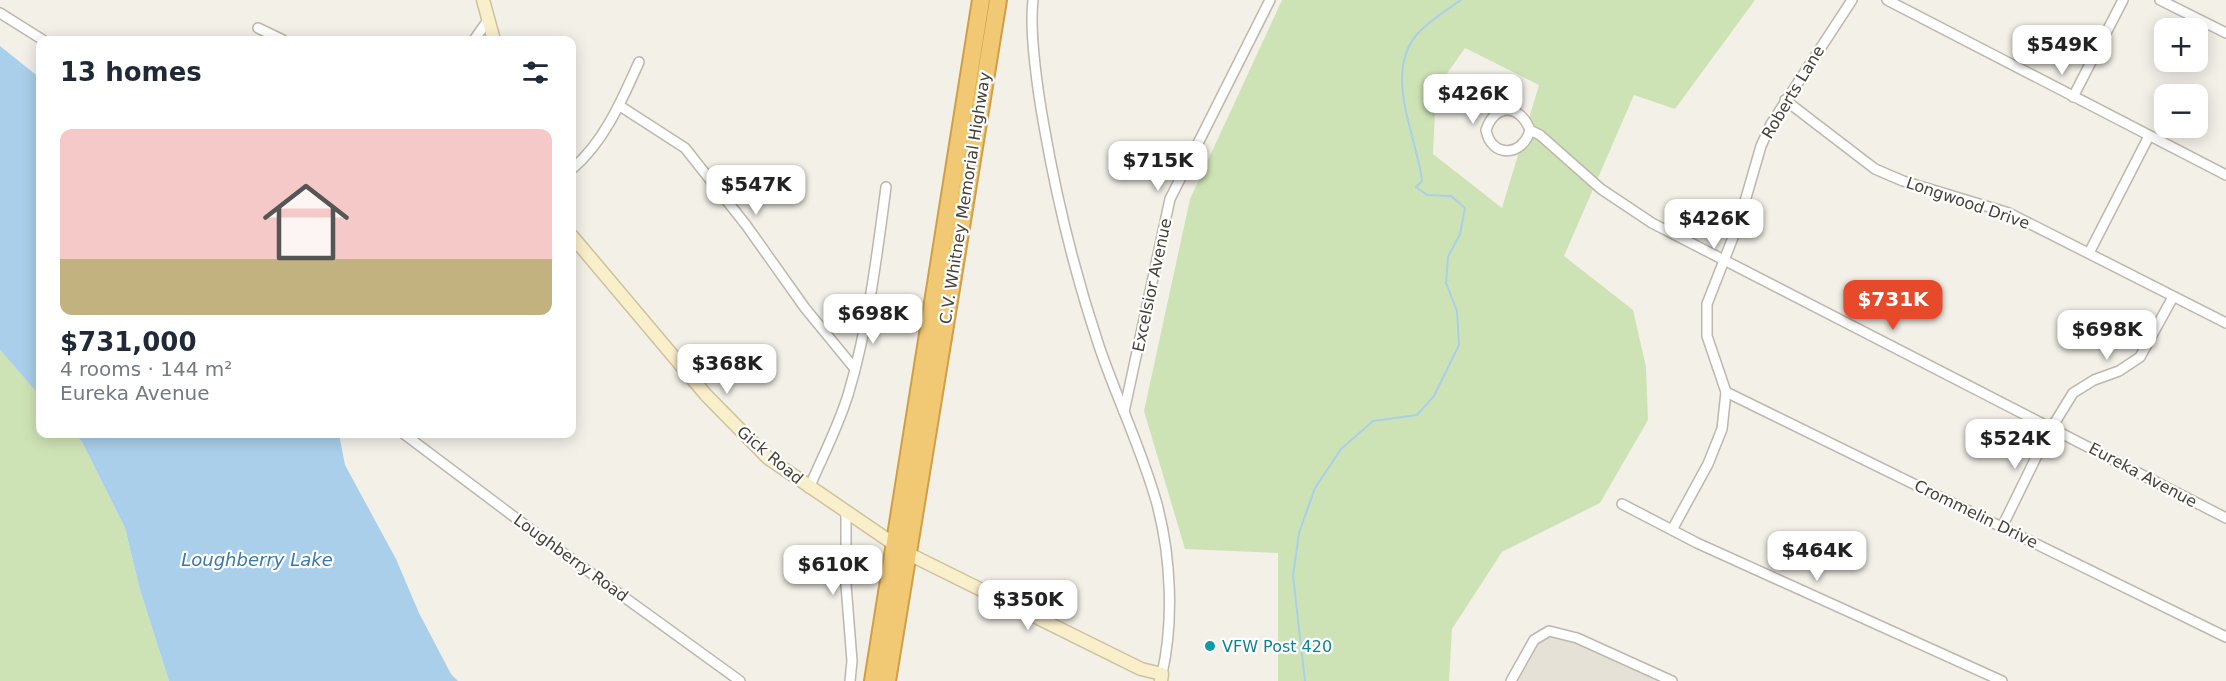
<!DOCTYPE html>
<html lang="en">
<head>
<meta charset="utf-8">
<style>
  :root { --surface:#fff; --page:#f2f2f3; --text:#1f2937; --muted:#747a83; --line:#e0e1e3; --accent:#e74a2b }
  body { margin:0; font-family:"DejaVu Sans",sans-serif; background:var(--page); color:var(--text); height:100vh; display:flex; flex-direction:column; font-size:22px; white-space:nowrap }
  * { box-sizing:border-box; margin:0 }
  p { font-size:20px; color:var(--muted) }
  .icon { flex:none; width:33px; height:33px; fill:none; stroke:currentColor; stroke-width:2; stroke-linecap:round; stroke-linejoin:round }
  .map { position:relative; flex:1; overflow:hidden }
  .drawer { position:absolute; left:36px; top:36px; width:540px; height:402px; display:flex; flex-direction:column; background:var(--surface); border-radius:12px; box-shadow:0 3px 15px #0003 }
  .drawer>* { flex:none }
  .fabs { position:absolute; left:2154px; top:18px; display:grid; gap:12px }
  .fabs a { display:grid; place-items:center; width:54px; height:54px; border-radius:12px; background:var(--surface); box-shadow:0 3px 15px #0003; font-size:30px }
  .price { position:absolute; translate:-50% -51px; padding:0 14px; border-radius:12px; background:#fff; color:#222; font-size:20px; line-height:39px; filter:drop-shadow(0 2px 3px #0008) }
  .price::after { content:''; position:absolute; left:50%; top:36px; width:18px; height:14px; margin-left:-9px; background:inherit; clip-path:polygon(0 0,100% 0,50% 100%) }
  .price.on { background:var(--accent); color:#fff }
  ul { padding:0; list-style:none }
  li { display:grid; align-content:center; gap:12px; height:318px; padding:0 24px }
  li+li { border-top:2px solid var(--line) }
  li span { display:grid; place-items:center; height:186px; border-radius:12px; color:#555 }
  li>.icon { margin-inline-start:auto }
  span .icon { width:108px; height:108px; fill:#fffc; stroke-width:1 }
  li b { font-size:26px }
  h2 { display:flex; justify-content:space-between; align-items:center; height:72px; padding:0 24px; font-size:26px }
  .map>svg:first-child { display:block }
</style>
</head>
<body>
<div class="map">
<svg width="2226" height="681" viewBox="0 0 2226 681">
  <rect width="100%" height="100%" fill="#f3f0e8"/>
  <!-- residential -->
  <polygon fill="#e6e1d7" points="1550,636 1566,638 1661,681 1518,681 1537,645"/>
  <!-- green -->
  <g fill="#cee3b5" fill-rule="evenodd">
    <path d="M 1282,0 L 1755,0 L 1675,109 L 1634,95 L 1564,256 L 1633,310 L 1646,367 L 1648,420 L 1600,503 L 1502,552 L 1452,629 L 1449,681 L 1278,681 L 1278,553 L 1185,549 L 1144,411 L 1190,199 ZM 1465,48 L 1539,85 L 1502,208 L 1433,154 L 1436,89 Z"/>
    <polygon points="0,350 40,396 40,434 75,434 82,442 125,528 140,590 169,681 0,681"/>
  </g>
  <!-- water -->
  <g fill="#aacfea">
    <polygon points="0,46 40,78 40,396 0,350"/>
    <polygon points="75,434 339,434 345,465 396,559 419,613 451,674 458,681 169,681 140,590 125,528 82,442"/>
  </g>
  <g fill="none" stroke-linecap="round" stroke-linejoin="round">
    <!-- stream -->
    <path stroke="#aacfea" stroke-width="2" d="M 1305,681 L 1293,576 L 1299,533 L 1315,488 L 1341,449 L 1373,421 L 1417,415 L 1434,396 L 1459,345 L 1457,311 L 1446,283 L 1448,257 L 1460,234 L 1465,208 L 1451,196 L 1427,195 L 1416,187 L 1422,181 C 1417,136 1381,70 1420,31 C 1432,19 1447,10 1461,0"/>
    <!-- street casing -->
    <g stroke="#bdb7ac" stroke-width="12">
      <g id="street">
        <path d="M 1033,0 C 1029,32 1038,93 1044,126 C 1057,201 1075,274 1099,346 C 1117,399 1142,450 1157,504 C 1171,557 1174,621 1162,674"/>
        <polyline points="1887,0 2226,175"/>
        <polyline points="2160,0 2226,33"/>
        <polyline points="0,13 43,40"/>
        <polyline points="258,28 283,40"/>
        <polyline points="474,40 488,20"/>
        <polyline points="2073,97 2123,0"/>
        <polyline points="1785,100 1875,169 1903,181 2009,213 2226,323"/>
        <polyline points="620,106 685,148 746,225 805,308 855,369"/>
        <path d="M 1530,130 C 1523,157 1491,158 1486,130 C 1495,103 1520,104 1530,130 L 1540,135 L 1601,189 L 1652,223 L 2226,518"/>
        <path d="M 572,169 C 604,142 622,100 639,62"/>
        <polyline points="2089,253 2149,136"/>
        <polyline points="1726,392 2226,637"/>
        <polyline points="1124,412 1170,199 1270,0"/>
        <polyline points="404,434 537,534 740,681"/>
        <path d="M 809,488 C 822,458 838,427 848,395 C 868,328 877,256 886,187"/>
        <polyline points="1622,504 1697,543 2002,681"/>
        <polyline points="846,512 846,585 852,661 850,681"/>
        <polyline points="2002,527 2046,437 2073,393 2094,380 2119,371 2140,357 2173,297"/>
        <polyline points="1673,528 1708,464 1722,429 1726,392 1707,336 1707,304 1739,222 1761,146 1771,124 1852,0"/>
        <polyline points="1511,681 1534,640 1549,631 1577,638 1672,681"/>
      </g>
    </g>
    <!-- secondary casing -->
    <g stroke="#cec29c" stroke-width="15">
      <g id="secondary">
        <polyline points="483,0 494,40"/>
        <polyline points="572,236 706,395 768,458 907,553 1141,669 1162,674 1161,681"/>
      </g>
    </g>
    <!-- highway casing -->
    <g stroke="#d09f45" stroke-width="20">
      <g id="highway">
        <polyline points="873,681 981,0"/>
        <polyline points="887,681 998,0"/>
      </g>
    </g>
    <!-- street -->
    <use href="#street" stroke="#fff" stroke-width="9"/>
    <!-- secondary -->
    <use href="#secondary" stroke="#faefcb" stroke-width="12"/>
    <!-- highway -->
    <use href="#highway" stroke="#f1c975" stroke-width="16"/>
  </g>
  <!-- markers -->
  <circle fill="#0f9aa8" stroke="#fff" stroke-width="2" cx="1210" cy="646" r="6"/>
  <g text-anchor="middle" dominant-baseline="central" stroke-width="4.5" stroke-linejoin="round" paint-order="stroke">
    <!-- street labels -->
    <g font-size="16" fill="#454037" stroke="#fff">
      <text transform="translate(1793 92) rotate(-59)">Roberts Lane</text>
      <text transform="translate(965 198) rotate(-81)">C.V. Whitney Memorial Highway</text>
      <text transform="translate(1968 203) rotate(19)">Longwood Drive</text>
      <text transform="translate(1152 285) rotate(-78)">Excelsior Avenue</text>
      <text transform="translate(770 455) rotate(40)">Gick Road</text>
      <text transform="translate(2143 475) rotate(28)">Eureka Avenue</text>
      <text transform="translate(1976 514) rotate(26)">Crommelin Drive</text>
      <text transform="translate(571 558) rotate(36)">Loughberry Road</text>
    </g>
    <!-- culture labels -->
    <g font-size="16" fill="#0d838f" stroke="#fff" text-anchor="start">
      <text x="1222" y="646">VFW Post 420</text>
    </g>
    <!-- water labels -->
    <g font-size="18" font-style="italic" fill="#3a78a8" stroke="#fff">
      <text x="257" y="559">Loughberry Lake</text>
    </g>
  </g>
</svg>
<div class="fabs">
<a>+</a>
<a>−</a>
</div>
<b class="price" style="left:2062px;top:76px">$549K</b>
<b class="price" style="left:1473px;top:125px">$426K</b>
<b class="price" style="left:1158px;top:192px">$715K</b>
<b class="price" style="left:756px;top:216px">$547K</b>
<b class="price" style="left:1714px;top:250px">$426K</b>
<b class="price on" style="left:1893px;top:331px">$731K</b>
<b class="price" style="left:873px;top:345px">$698K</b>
<b class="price" style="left:2107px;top:361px">$698K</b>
<b class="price" style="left:727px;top:395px">$368K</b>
<b class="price" style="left:2015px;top:470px">$524K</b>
<b class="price" style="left:1817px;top:582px">$464K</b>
<b class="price" style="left:833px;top:596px">$610K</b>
<b class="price" style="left:1028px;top:631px">$350K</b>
<section class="drawer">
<h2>13 homes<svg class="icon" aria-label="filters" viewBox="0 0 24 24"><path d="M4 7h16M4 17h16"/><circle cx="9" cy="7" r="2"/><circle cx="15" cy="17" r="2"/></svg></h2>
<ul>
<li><span style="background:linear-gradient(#f6c9c9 70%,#c2b280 0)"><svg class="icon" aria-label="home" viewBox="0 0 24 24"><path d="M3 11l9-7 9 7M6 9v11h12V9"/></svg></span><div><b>$731,000</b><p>4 rooms · 144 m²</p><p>Eureka Avenue</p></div></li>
</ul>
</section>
</div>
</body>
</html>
